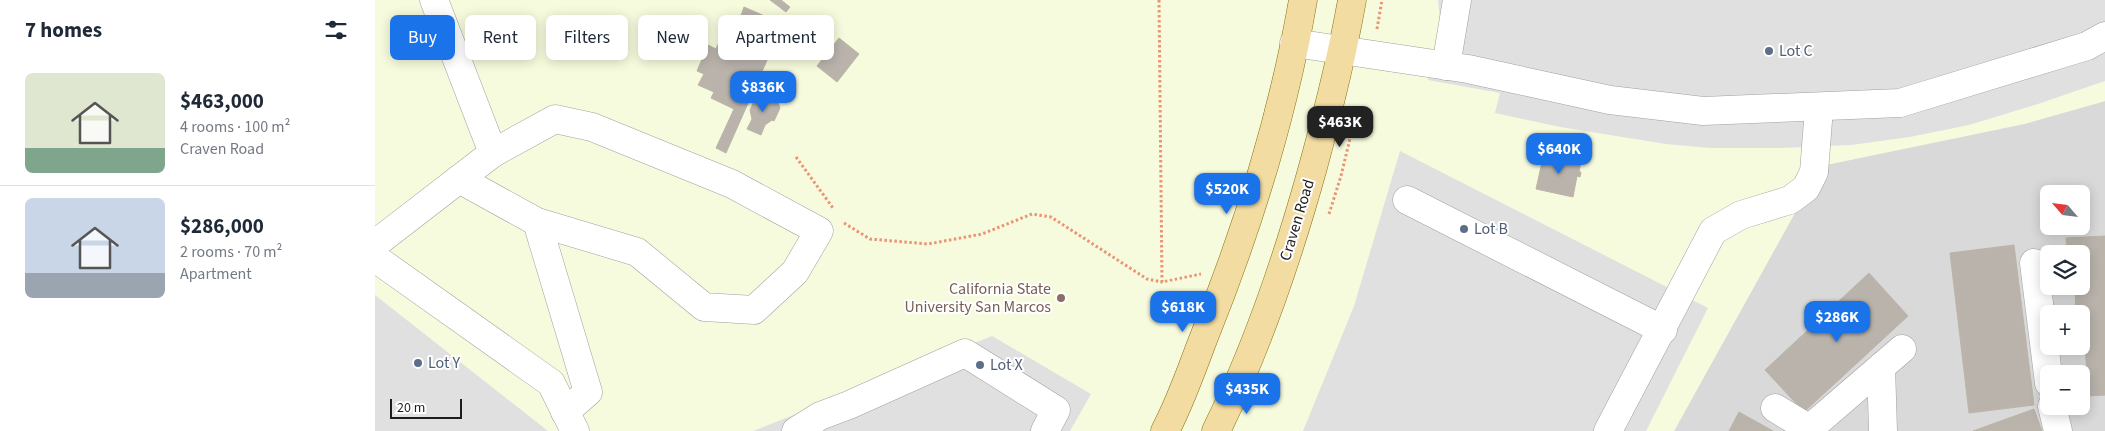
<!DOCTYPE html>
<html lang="en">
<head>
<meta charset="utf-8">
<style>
  :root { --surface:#fff; --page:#f6f6f7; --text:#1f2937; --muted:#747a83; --line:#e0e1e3; --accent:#1a73e8 }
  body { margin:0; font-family:"Source Sans 3",sans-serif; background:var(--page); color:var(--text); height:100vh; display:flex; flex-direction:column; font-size:19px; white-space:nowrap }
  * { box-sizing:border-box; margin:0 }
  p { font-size:16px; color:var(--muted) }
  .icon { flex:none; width:28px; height:28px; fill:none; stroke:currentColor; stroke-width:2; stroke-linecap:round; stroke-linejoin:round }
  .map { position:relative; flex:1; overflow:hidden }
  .sheet { display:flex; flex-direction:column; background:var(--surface); width:375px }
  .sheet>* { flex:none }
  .guide { position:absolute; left:15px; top:15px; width:475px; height:45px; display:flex; gap:10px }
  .needle { width:32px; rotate:298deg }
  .controls { position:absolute; left:1665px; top:185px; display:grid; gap:10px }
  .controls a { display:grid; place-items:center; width:50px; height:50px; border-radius:8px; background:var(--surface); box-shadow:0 2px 12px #0003; font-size:25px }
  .scale { position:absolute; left:15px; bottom:12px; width:72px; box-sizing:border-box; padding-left:5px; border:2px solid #1c1c1c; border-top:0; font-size:14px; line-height:18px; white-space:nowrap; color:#1c1c1c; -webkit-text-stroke:4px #fff; paint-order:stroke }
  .price { position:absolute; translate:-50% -42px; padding:0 11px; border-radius:10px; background:var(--accent); color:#fff; font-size:16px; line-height:32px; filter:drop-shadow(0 1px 2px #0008) }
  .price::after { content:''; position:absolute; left:50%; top:30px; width:15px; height:11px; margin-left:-8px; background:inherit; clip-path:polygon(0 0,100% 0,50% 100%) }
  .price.selected { background:#222; color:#fff }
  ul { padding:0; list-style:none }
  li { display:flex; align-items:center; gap:15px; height:125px; padding:0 25px }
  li+li { border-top:1px solid var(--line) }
  li span { display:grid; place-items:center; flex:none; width:140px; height:100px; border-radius:8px; color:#555 }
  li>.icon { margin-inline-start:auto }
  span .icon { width:60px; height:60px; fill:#fffc; stroke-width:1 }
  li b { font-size:21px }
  h2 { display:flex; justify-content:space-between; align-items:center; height:60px; padding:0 25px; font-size:21px }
  .tag { padding:0 18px; border-radius:8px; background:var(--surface); box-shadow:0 2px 12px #0003; font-size:18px; line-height:45px }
  .tag.selected { background:var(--accent); color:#fff }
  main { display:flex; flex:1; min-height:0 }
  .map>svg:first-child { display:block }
</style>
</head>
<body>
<main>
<section class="sheet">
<h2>7 homes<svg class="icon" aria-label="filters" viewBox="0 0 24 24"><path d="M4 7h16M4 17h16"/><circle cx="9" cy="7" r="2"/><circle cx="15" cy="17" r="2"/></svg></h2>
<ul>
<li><span style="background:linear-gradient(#dfe7d0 75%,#7fa58c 0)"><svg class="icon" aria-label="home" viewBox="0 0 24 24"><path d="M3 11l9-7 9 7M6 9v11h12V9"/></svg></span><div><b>$463,000</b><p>4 rooms · 100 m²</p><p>Craven Road</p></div></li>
<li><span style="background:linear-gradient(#c9d6e8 75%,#9aa5b1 0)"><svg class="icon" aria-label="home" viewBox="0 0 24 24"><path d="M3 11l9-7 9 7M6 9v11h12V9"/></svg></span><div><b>$286,000</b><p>2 rooms · 70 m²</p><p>Apartment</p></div></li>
</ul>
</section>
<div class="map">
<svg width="1730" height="431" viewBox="0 0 1730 431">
  <rect width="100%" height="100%" fill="#ecebe3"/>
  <!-- residential -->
  <path fill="#dad9d9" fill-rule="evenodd" d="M 1730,101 L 1730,431 L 1299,431 L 1446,166 L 1649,124 ZM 1674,194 L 1706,194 L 1706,226 L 1674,226 ZM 1674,254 L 1706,254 L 1706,286 L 1674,286 ZM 1674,314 L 1706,314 L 1706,346 L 1674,346 ZM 1674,374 L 1706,374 L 1706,406 L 1674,406 Z"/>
  <!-- education -->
  <polygon fill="#f7fbdd" points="0,0 1730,0 1730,101 1649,124 1446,166 1299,431 0,431"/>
  <!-- parking -->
  <g fill="#e0e0e0">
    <polygon points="1063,0 1730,0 1730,81 1663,104 1594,125 1535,137 1476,145 1405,148 1335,148 1291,144 1185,127 1120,113 1125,93 1053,80 1065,21"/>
    <polygon points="1025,151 1333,308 1271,431 928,431 979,306"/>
    <polygon points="0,295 173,431 0,431"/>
    <polygon points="617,336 716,394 695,431 378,431"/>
  </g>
  <!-- building -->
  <g fill="#b9b3ac" stroke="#bcb4a7">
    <polygon points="395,0 406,0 415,7 411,12"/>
    <polygon points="369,7 408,24 351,153 341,148 359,109 336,98 339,92 323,85 329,74 322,71 333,45 341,49 353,22 362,27"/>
    <polygon points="464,38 484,54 462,82 442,66"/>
    <polygon points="393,93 401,97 405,108 399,121 397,120 390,125 386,135 372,129 377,119 375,110 381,97 383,98"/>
    <polygon points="1169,153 1206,161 1204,172 1206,172 1205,177 1202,176 1198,197 1161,189"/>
    <polygon points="1730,236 1730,395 1713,396 1710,343 1706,343 1706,314 1701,314 1700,286 1706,286 1706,254 1692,254 1691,238"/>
    <polygon points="1639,245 1659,405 1594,413 1575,253"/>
    <polygon points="1494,273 1533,316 1429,412 1390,370"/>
    <polygon points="1659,409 1667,431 1598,431"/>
    <polygon points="1364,412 1398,431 1354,431"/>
  </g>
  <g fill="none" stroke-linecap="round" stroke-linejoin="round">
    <!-- minor casing -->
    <g stroke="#a0a0a0" stroke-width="29">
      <g id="minor">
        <polyline points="59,0 118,153"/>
        <polyline points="919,43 1093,69 1235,100 1328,111 1525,103 1712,46 1730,36"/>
        <polyline points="1071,66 1082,0"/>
        <polyline points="1032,200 1288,330"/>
        <polyline points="162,222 213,392 190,412"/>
        <polyline points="0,244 118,153 180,119 217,127 357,184 444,231 420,272 379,310 329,307 262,252 162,222 84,179"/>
        <polyline points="0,258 176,383 200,431"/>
        <polyline points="1659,263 1674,383"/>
        <polyline points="1506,367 1508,431"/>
        <polyline points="1677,406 1683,431"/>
        <polyline points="1400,408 1438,431"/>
        <polyline points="1434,429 1527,349"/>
        <polyline points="421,431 445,416 474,405 590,353 681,410 670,431"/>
        <polyline points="1233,431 1338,231 1366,215 1415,200 1431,188 1439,172 1444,108"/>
      </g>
    </g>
    <!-- major casing -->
    <g stroke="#86710e" stroke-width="29">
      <g id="major">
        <path d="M 790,431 C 806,401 817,368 829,337 C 873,228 908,116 928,0"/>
        <path d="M 841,431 C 883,347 913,257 938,167 C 953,112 967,57 977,0"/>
      </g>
    </g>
    <!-- path -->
    <g stroke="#eb9375" stroke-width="3" stroke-dasharray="2.5 2.5" stroke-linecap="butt">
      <polyline points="784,0 787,282 826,274"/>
      <polyline points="1002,29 1007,0"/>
      <polyline points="421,157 458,208"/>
      <polyline points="954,214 966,176 978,126"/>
      <polyline points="469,223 495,239 553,244 607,234 657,214 676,217 772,279 787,282"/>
    </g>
    <!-- minor -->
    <use href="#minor" stroke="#fff" stroke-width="28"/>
    <!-- major -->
    <use href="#major" stroke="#f2dca2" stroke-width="28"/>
  </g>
  <!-- markers -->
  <g fill="#5c6f8a" stroke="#fff" stroke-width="2">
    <circle cx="1394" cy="51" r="5"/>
    <circle cx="1089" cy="229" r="5"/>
    <circle cx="43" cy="363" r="5"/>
    <circle cx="605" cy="365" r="5"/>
  </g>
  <circle fill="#8d6e63" stroke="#fff" stroke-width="2" cx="686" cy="298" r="5"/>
  <g text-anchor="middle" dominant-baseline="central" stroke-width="4" stroke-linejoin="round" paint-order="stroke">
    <!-- service labels -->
    <g font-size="16" fill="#4e5e75" stroke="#fff" text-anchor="start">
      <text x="1404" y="51">Lot C</text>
      <text x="1099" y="229">Lot B</text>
      <text x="53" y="363">Lot Y</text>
      <text x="615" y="365">Lot X</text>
    </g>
    <!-- street labels -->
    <g font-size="16" fill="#1c1c1c" stroke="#fff">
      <text transform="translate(922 220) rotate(-73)">Craven Road</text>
    </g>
    <!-- education labels -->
    <g font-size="16" fill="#785e54" stroke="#fff" text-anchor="end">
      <text x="676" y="289">California State<tspan x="676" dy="18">University San Marcos</tspan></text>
    </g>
  </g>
</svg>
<div class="controls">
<a><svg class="needle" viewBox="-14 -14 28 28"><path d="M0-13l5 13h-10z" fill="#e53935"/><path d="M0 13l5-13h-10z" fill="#747a83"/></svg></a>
<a><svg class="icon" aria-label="layers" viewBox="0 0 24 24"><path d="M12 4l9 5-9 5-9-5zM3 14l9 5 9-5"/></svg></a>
<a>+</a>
<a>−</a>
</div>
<div class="scale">20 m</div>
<b class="price" style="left:388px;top:113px">$836K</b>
<b class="price selected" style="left:965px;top:148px">$463K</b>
<b class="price" style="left:1184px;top:175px">$640K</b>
<b class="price" style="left:852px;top:215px">$520K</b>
<b class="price" style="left:808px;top:333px">$618K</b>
<b class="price" style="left:1462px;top:343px">$286K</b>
<b class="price" style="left:872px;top:415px">$435K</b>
<div class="guide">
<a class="tag selected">Buy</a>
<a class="tag">Rent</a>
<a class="tag">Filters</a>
<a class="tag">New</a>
<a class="tag">Apartment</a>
</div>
</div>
</main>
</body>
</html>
